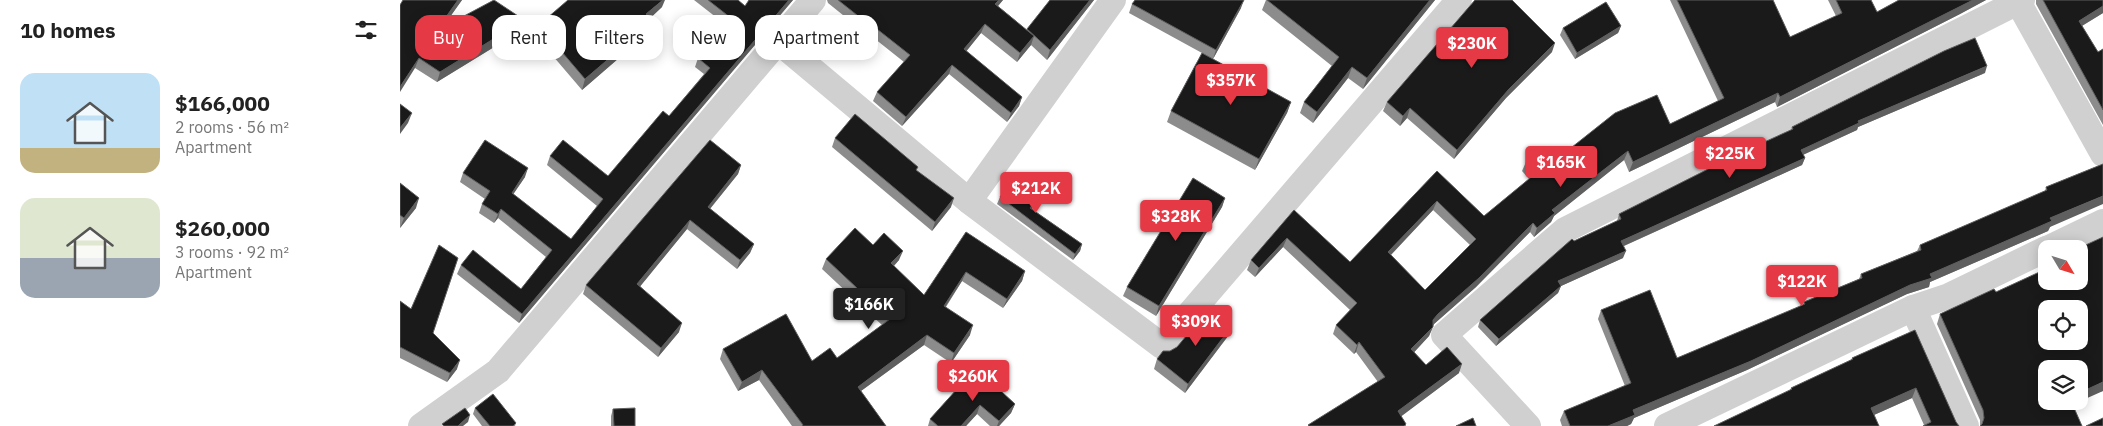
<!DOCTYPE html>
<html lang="en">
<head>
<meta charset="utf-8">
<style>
  :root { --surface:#fff; --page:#f2f2f2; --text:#222; --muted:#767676; --accent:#e63946 }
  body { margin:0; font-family:"IBM Plex Sans",sans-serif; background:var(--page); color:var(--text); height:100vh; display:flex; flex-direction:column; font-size:19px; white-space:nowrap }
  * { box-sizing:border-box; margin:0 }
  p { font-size:16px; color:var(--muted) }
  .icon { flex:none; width:28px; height:28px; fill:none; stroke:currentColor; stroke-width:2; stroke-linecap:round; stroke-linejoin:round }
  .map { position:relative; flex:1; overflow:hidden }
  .side { display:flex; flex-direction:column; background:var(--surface); width:400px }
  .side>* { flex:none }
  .hud { position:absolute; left:15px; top:15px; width:475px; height:45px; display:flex; gap:10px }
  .needle { width:32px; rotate:128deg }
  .controls { position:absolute; left:1638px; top:240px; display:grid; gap:10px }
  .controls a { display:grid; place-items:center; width:50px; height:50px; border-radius:10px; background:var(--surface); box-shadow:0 2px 12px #0003; font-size:25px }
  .price { position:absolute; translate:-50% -42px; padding:0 11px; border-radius:5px; background:var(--accent); color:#fff; font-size:16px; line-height:32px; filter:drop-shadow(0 1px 2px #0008) }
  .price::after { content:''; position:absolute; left:50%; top:30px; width:15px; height:11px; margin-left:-8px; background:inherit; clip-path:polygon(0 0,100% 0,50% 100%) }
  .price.on { background:#222; color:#fff }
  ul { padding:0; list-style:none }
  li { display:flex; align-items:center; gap:15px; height:125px; padding:0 20px }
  li span { display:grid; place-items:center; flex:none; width:140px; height:100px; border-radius:15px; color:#555 }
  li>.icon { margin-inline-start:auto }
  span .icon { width:60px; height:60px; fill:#fffc; stroke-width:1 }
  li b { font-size:21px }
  h2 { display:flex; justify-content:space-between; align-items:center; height:60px; padding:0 20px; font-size:21px }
  .pill { padding:0 18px; border-radius:15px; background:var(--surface); box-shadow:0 2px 12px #0003; font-size:18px; line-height:45px }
  .pill.on { background:var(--accent); color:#fff }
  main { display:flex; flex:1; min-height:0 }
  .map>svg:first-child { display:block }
</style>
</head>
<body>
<main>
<section class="side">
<h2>10 homes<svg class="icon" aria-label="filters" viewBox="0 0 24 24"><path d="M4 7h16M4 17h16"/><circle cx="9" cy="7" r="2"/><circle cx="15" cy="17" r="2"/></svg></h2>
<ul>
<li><span style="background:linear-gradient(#bfe0f5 75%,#c2b280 0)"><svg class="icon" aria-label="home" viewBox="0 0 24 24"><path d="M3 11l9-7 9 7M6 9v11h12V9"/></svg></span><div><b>$166,000</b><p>2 rooms · 56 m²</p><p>Apartment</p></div></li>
<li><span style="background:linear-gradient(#dfe7d0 60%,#9aa5b1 0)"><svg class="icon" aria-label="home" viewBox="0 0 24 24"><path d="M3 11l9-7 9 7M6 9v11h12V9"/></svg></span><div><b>$260,000</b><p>3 rooms · 92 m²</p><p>Apartment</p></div></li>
</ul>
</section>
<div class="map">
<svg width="1703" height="426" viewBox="0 0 1703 426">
  <rect width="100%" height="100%" fill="#fff"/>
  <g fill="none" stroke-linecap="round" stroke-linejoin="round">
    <!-- minor -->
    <g stroke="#d0d0d0" stroke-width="26">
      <polyline points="1617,0 1703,154"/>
      <polyline points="379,42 569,201 762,346 1059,0"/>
      <polyline points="569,201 713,0"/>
      <polyline points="1647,249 1703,222"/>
      <polyline points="1513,308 1566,426"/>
      <polyline points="21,426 98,371 413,0"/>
      <polyline points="1128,426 1044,335 1165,230 1622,0"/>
      <polyline points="1267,426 1513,308 1549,296 1646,249"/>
    </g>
  </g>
  <!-- wall -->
  <g fill="#8c8c8c" fill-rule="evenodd">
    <polygon points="3,0 62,0 42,28 124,20 120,31 37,82 15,68"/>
    <polygon points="294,0 338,0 345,6 349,0 393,0 119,323 57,274 61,265 121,289 146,257 98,218 94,223 79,213 82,204 85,199 60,182 63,173 125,177 113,194 171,239 197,206 147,165 150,156 208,176 269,116 304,74 295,67 298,58 326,25"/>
    <polygon points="427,0 603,0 598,6 627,30 650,0 694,0 647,60 631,45 617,62 581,33 566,51 622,97 619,106 607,122 549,74 502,126 473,101 477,92 504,62 460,27 459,28 428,3"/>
    <polygon points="866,0 1035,0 963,89 948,78 913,123 900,113 904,102 932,66 862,10"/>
    <path d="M 1270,0 L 1373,0 L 1390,37 L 1436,16 L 1428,0 L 1471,0 L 1477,12 L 1499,0 L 1586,0 L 1560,14 L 1377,107 L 1375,102 L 1229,172 L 1224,160 L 1154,216 L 1151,222 L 1134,237 L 1130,232 L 1076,287 L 1034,324 L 1029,336 L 1014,352 L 1026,365 L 1059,373 L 1001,416 L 1006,424 L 1006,426 L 908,426 L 978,382 L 956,352 L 954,354 L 933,334 L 936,325 L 950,310 L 883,247 L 855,277 L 847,270 L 851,260 L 894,210 L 950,262 L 1037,171 L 1084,216 L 1129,179 L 1122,171 L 1126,162 L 1152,163 L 1270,124 L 1318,101 ZM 1033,210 L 1070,245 L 1025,290 L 991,255 Z"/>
    <polygon points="1636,0 1703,0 1703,13 1682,26 1698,52 1703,49 1703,125 1636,4"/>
    <polygon points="732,4 841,8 813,59 891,102 887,113 855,170 767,122 771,111 802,53 729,13"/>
    <polygon points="262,7 250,18 249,32 182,90 135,35 139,25"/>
    <polygon points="1221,26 1218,33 1175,59 1160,35 1163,28"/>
    <polygon points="1152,52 1106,98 1054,159 1007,118 1000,126 983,111 987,102"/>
    <polygon points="1585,73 1458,127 1457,130 1403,155 1405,158 1402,165 1224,246 1223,258 1161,286 1158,293 1096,346 1078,327 1080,320 1174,241 1217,221 1219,214 1391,130 1392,127"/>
    <polygon points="435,138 517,171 551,207 532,231 432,147"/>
    <polygon points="1703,164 1650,227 1648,231 1530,282 1529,287 1507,294 1347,370 1234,418 1231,424 1227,426 1162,426 1160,420 1164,411 1225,386 1198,319 1201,310 1277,358 1403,305 1404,302 1459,279 1461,274 1517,251 1520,245 1645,191 1646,187"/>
    <polygon points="341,165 338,174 310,209 354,244 350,253 337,269 287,229 240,286 279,332 258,357 183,294 186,285"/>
    <polygon points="0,183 16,208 0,228"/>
    <polygon points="600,197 636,203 632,209 682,244 680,251 673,260 597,204"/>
    <polygon points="825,198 822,207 756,316 723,296 727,287"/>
    <polygon points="566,232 625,271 622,281 603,308 562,281 546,307 570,335 551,363 524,345 461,391 486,426 392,426 359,380 338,391 320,359 323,349 412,361 437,358 482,325 422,269 426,259 473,245 499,260 494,266 524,295"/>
    <polygon points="1646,281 1703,391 1580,426 1580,420 1537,324 1540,314 1596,292"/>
    <polygon points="0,301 11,309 33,333 57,369 47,382 0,358"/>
    <polygon points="1515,330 1556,422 1524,425 1512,398 1474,415 1390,390 1391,388 1451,360 1452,358"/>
    <polygon points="828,336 785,393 754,369 757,359 770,351"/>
    <polygon points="576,368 615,404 611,413 599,426 590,426 577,414 566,426 528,426 530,419"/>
    <polygon points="75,408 116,423 115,426 82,426 73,414"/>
    <polygon points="213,409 235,426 211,426 211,416"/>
  </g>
  <!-- shaded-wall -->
  <g fill="#5f5f5f">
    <polygon points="58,0 62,0 32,42 36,31"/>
    <polygon points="263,0 265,0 262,7 243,25 246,14"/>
    <polygon points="389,0 393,0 119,323 122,314"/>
    <polygon points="599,0 603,0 592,13 595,4"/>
    <polygon points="690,0 694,0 647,60 650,50"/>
    <polygon points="844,0 841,8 813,59 816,50"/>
    <polygon points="1030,0 1035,0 963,89 967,78"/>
    <polygon points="1573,0 1586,0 1560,14 1377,107 1380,97"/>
    <polygon points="1703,6 1703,13 1675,30 1679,21"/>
    <polygon points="124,20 120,31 37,82 40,72"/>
    <polygon points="253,21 249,32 182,90 185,79"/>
    <polygon points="585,24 581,33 561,58 564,49"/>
    <polygon points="1221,26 1218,33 1175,59 1177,53"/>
    <polygon points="634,36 631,45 617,62 620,53"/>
    <polygon points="1155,43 1152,52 1106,98 1054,159 1057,150 1109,89"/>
    <polygon points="19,58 15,68 0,92 0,87"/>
    <polygon points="552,65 549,74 502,126 506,117"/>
    <polygon points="1587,66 1585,73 1458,127 1457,130 1398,157 1401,150 1458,121"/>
    <polygon points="952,67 948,78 913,123 917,112"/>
    <polygon points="1378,93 1375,102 1229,172 1233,162"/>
    <polygon points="622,97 619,106 607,122 611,113"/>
    <polygon points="891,102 887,113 855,170 859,159"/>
    <polygon points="1010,108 1007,118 1000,126 1003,116"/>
    <polygon points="12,113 8,123 0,134 0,128"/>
    <polygon points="1228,151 1224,160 1154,216 1151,222 1134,237 1137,228 1152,210"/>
    <polygon points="1405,158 1402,165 1219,248 1221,241"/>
    <polygon points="341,165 338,174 304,216 308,207"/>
    <polygon points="128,168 125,177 108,202 112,193"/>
    <polygon points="1703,196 1703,204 1650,227 1648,231 1530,282 1529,287 1507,294 1347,370 1234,418 1231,424 1227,426 1208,426 1233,410 1650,218"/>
    <polygon points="638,197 636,203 628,214 630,208"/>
    <polygon points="19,198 16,208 0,228 4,218"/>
    <polygon points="554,198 551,207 532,231 535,222"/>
    <polygon points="825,198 822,207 756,316 759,306"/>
    <polygon points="1037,201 1033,210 985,261 988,252"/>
    <polygon points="101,209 98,218 94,223 98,214"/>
    <polygon points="290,220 287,229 234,294 237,284"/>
    <polygon points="1133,223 1130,232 1076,287 1034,324 1030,330 1033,320 1038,314"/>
    <polygon points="887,238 883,247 855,277 859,268"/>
    <polygon points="354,244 350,253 337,269 340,260"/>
    <polygon points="682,244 680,251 673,260 675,254"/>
    <polygon points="503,251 499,260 487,273 491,263"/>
    <polygon points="1226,251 1223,258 1161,286 1158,293 1096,346 1099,339 1158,281"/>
    <polygon points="625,271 622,281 603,308 607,299"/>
    <polygon points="566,272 562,281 540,315 544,306"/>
    <polygon points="282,323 279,332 258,357 261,348"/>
    <polygon points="573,325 570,335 551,363 554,353"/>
    <polygon points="831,327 828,336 785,393 788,384"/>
    <polygon points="1033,327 1029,336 1008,359 1011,349"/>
    <polygon points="527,335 524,345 454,396 458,387"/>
    <polygon points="959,342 956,352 954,354 957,345"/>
    <polygon points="60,360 57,369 47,382 50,373"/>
    <polygon points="1062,364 1059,373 995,421 998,411"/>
    <polygon points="362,370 359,380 338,391 342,382"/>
    <polygon points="1703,382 1703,391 1665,408 1668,401 1679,401 1679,393"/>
    <polygon points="1516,388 1512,398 1467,418 1471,408"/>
    <polygon points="615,404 611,413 599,426 597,426 599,421"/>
    <polygon points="580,405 577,414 566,426 561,426"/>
    <polygon points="70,415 68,422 63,426 58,426"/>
  </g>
  <!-- building -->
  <g fill="#1a1a1a" stroke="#5f5f5f" fill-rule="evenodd">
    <polygon points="3,0 58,0 36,31 94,0 124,20 40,72 19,58 0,87 0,5"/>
    <polygon points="168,0 263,0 246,14 253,21 185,79 139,25"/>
    <polygon points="308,0 338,0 345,6 349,0 389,0 122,314 61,265 73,250 121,289 152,250 101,209 98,214 82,204 90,191 63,173 85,140 128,168 112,193 171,239 203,199 150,156 163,140 208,176 263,111 269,116 310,68 298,58 331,18"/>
    <polygon points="438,0 599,0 595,4 634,36 620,53 585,24 564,49 622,97 611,113 552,65 506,117 477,92 510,55 463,18 462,19"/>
    <polygon points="650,0 690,0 650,50 627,29"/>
    <polygon points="735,0 844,0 816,50 732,4"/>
    <polygon points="867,0 1030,0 967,78 952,67 917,112 904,102 939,57"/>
    <polygon points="1075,0 1112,0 1155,43 1109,89 1057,150 1010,108 1003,116 987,102"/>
    <path d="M 1277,0 L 1373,0 L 1390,37 L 1442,13 L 1436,0 L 1471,0 L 1477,12 L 1499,0 L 1573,0 L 1380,97 L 1378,93 L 1233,162 L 1228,151 L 1152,210 L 1155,213 L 1137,228 L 1133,223 L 1079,278 L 1038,314 L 1033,320 L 1033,327 L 1011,349 L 1026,365 L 1047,347 L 1062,364 L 998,411 L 1006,424 L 1004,426 L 909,426 L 908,425 L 985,377 L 959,342 L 957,345 L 936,325 L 957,303 L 887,238 L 859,268 L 851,260 L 894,210 L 950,262 L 1037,171 L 1084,216 L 1135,174 L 1126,162 L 1141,149 L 1152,163 L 1215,113 L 1257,95 L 1270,124 L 1324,98 ZM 1037,201 L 1076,239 L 1025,290 L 988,252 Z"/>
    <polygon points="1643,0 1703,0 1703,6 1679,21 1698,52 1703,49 1703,110"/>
    <polygon points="1206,2 1221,26 1177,53 1163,28"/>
    <polygon points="1575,38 1587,66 1458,121 1459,123 1401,150 1405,158 1221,241 1226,251 1158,281 1161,286 1099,339 1080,320 1172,239 1174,241 1221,219 1219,214 1338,154 1393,129 1392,127 1544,51"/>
    <polygon points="802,53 891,102 859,159 771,111"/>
    <polygon points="0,104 12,113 0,128"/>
    <polygon points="455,114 518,167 516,170 554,198 535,222 435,138"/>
    <polygon points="310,140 341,165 308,207 354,244 340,260 290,220 237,284 282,323 261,348 186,285"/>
    <polygon points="1703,164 1703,196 1650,218 1652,221 1530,274 1532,278 1510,285 1351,361 1233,410 1235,415 1208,426 1170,426 1164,411 1231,383 1201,310 1250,290 1277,358 1405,304 1404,302 1462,278 1461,274 1521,250 1520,245 1647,190 1646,187"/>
    <polygon points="793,178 825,198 759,306 727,287"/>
    <polygon points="613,179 638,197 630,208 682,244 675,254 600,197"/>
    <polygon points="0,183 19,198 4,218 0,215"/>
    <polygon points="455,228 473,245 484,233 503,251 491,263 524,295 566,232 625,271 607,299 566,272 544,306 573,325 554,353 527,335 458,387 486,426 402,426 403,425 362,370 342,382 323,349 386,314 412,361 430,348 437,358 490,319 426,259"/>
    <path d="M 1703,237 L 1703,382 L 1679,393 L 1679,369 L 1646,369 L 1646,401 L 1671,401 L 1682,426 L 1580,426 L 1582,424 L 1584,418 L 1583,410 L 1540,314 L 1594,289 L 1596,292 L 1646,269 L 1646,281 L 1679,281 L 1679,249 L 1677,249 ZM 1646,309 L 1679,309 L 1679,341 L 1646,341 Z"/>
    <polygon points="39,245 58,258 33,333 60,360 50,373 0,347 0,301 11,309"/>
    <polygon points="809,309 831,327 788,384 757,359 763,351 770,351 777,347"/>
    <polygon points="1515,330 1556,422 1559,426 1523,426 1531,422 1516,388 1471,408 1479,426 1314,426 1392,389 1391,388 1453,359 1452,358"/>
    <polygon points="576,368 615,404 599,421 580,405 561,426 538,426 530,419"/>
    <polygon points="93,394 116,423 113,426 90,426 75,408"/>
    <polygon points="65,408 70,415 58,426 44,426 42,424"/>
    <polygon points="235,408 235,426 214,426 213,409"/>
    <polygon points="1073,418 1076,426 1056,426"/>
    <polygon points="1703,418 1703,426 1686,426"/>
  </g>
</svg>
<div class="controls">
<a><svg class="needle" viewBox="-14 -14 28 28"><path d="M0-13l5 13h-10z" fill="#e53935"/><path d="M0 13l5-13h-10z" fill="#767676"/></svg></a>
<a><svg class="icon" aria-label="locate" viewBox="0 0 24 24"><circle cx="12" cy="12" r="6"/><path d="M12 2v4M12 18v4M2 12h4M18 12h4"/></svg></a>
<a><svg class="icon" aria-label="layers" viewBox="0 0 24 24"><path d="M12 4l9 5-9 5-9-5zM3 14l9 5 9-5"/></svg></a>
</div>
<b class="price" style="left:1072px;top:69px">$230K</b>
<b class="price" style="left:831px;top:106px">$357K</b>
<b class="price" style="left:1330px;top:179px">$225K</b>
<b class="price" style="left:1161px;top:188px">$165K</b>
<b class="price" style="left:636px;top:214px">$212K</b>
<b class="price" style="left:776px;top:242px">$328K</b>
<b class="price" style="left:1402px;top:307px">$122K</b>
<b class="price on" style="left:469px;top:330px">$166K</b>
<b class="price" style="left:796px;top:347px">$309K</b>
<b class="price" style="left:573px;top:402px">$260K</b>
<div class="hud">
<a class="pill on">Buy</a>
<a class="pill">Rent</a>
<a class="pill">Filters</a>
<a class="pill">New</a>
<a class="pill">Apartment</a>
</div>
</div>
</main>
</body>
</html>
